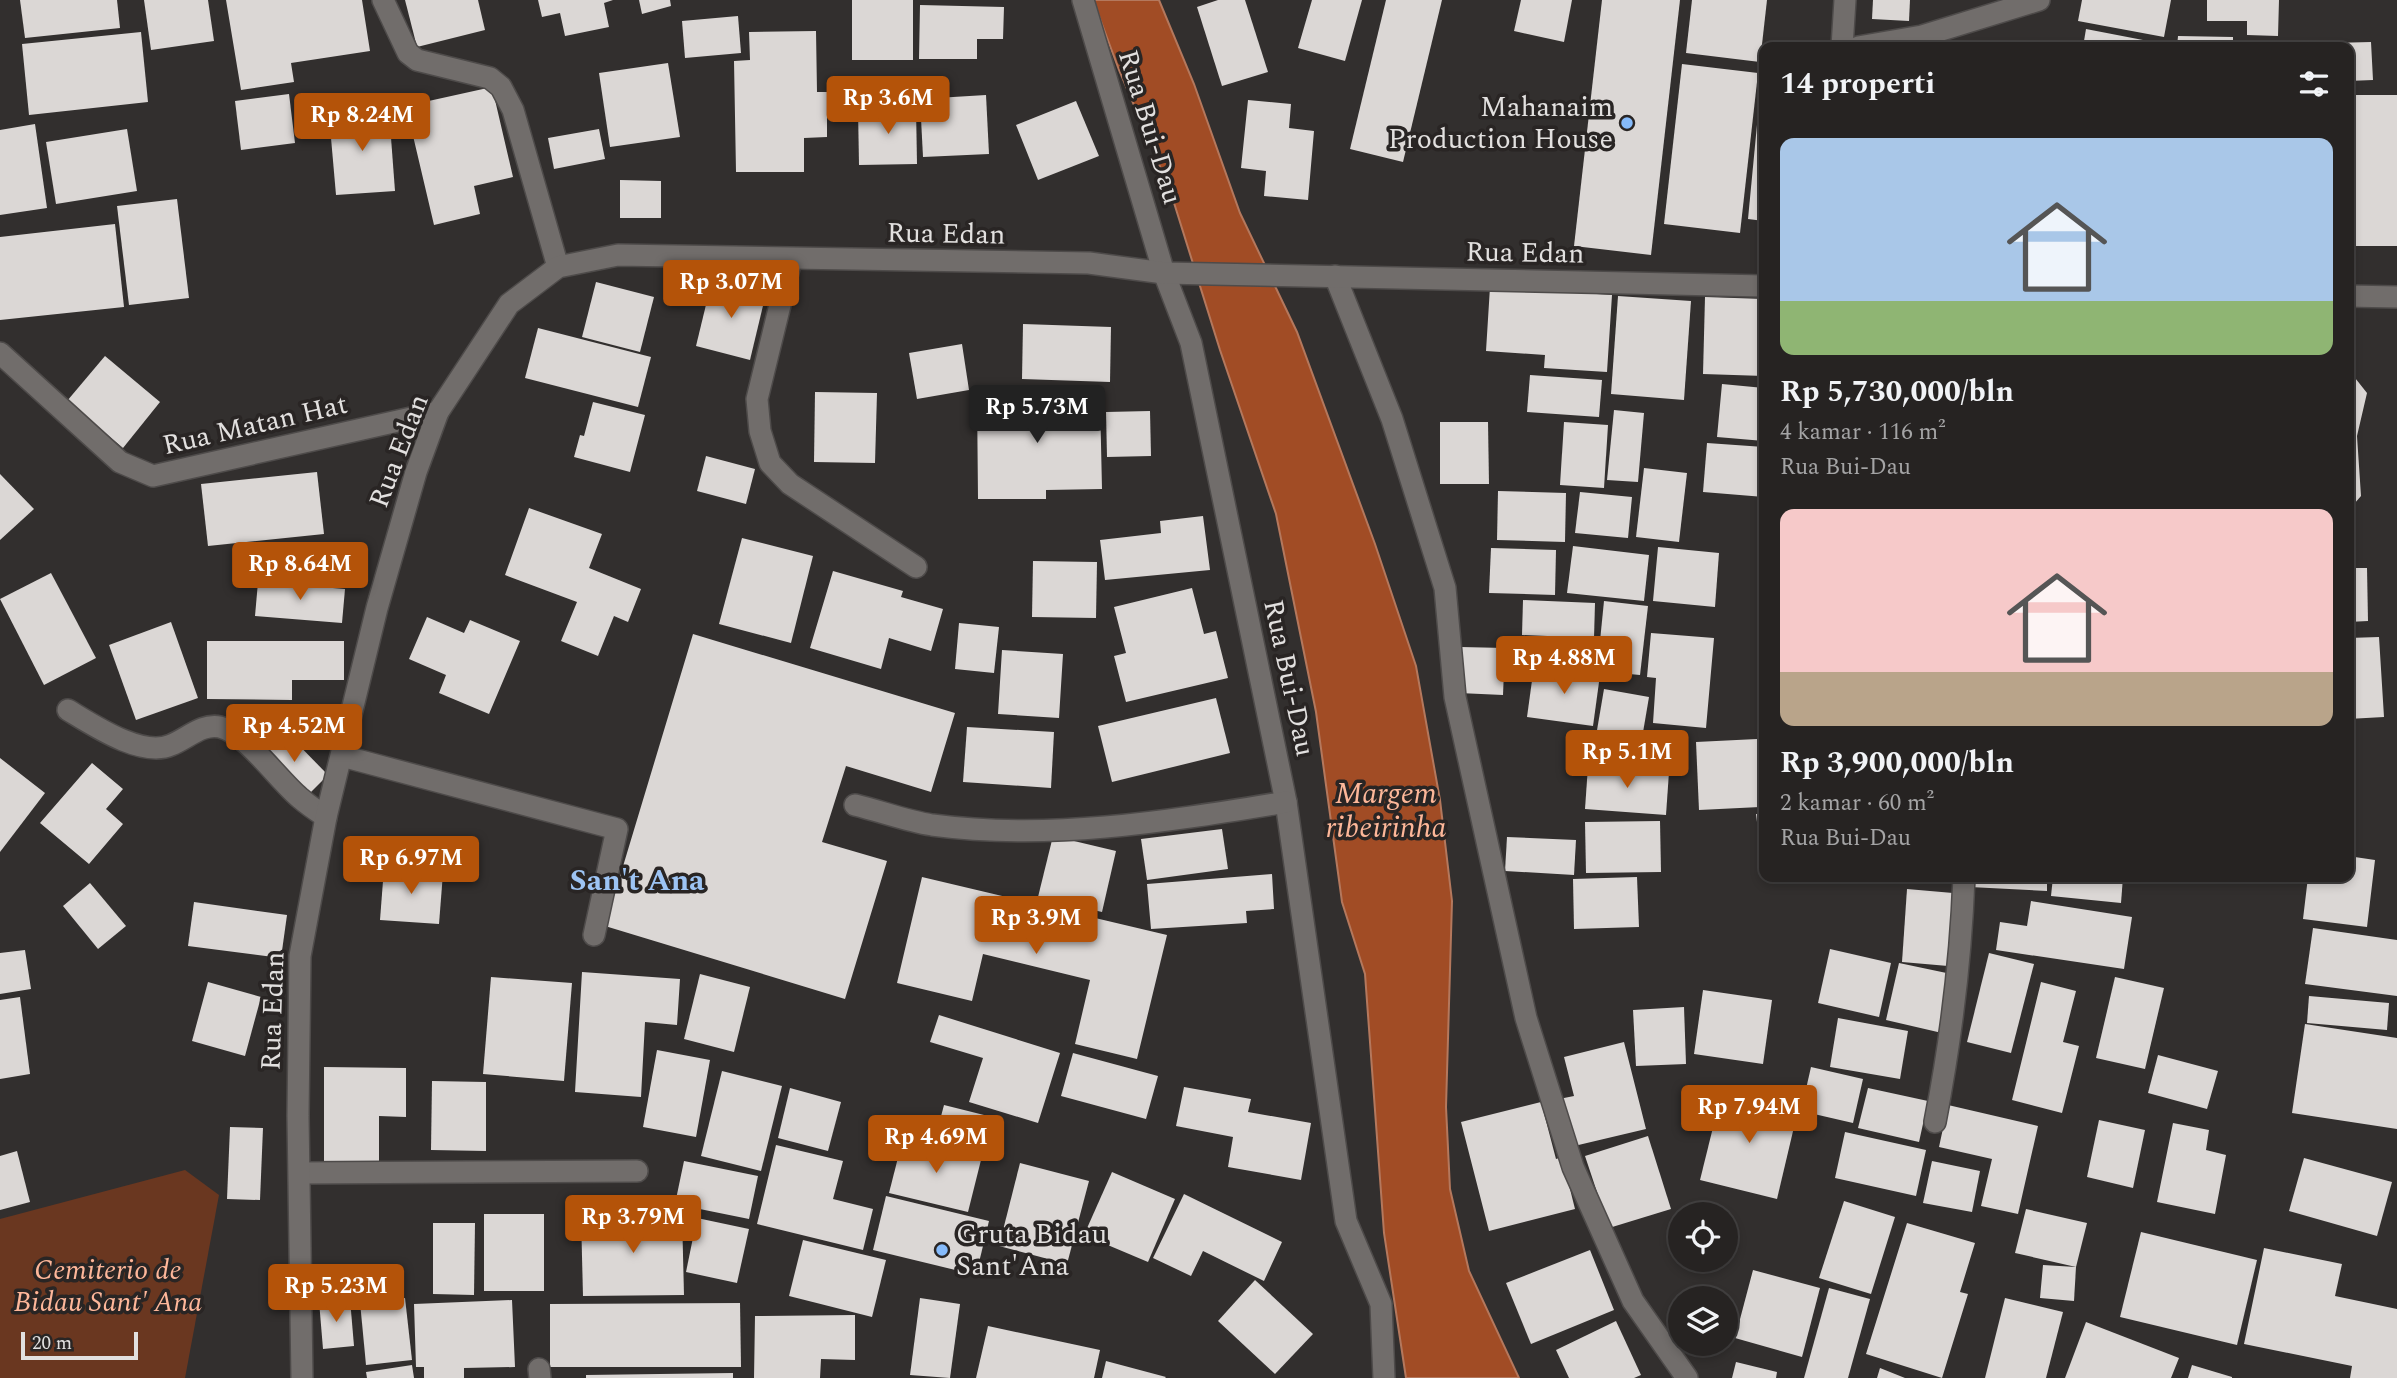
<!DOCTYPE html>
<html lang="id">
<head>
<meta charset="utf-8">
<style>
  :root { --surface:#262322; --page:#322f2f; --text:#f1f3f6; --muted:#a4a4a5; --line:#424040; --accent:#b45309 }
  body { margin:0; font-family:Spectral,serif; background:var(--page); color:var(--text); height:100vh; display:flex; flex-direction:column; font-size:26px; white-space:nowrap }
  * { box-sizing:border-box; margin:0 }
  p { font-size:23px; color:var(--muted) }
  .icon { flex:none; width:38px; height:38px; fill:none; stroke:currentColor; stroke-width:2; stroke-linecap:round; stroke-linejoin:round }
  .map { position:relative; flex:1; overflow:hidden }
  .side { position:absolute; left:1759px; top:42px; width:595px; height:840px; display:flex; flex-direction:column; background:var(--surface); border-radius:14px; box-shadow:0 4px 10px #0003,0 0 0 2px var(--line) }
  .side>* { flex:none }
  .controls { position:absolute; left:1668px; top:1202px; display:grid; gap:14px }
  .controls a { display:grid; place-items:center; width:70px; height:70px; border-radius:50%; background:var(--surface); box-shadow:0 4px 10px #0003,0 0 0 2px var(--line); font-size:35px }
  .scale { position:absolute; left:21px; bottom:18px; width:117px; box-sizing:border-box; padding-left:7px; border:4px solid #e2e0df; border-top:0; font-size:19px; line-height:24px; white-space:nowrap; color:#e2e0df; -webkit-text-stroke:5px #292524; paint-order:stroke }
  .price { position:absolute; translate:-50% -60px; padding:0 16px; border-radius:7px; background:var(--accent); color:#fff; font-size:23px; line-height:46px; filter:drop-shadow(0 2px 4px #0008) }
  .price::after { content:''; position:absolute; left:50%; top:42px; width:21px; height:16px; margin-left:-10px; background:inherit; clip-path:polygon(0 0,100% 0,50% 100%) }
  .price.current { background:#222; color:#fff }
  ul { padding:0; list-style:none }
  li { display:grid; align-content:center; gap:14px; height:371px; padding:0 21px }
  li span { display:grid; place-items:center; height:217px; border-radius:14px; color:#555 }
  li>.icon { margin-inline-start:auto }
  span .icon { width:126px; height:126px; fill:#fffc; stroke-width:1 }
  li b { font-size:30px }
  h2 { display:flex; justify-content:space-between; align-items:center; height:84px; padding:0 21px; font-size:30px }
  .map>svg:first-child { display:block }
</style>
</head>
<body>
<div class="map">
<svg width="2397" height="1378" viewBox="0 0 2397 1378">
  <rect width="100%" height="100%" fill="#322f2e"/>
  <!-- green -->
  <polygon fill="#6a3720" points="185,1170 219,1195 185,1378 0,1378 0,1219"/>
  <!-- water -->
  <polygon fill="#a14c25" stroke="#b4785d" stroke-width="2" points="1093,0 1159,0 1194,84 1240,213 1297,332 1375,544 1416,666 1440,800 1452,901 1446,1107 1450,1189 1469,1271 1519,1378 1406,1378 1384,1233 1365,974 1342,902 1316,712 1276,514 1220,350 1170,190 1119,70"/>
  <!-- building -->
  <g fill="#dbd7d5">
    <polygon points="20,0 117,0 120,28 25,38"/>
    <polygon points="144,0 208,0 214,41 151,50"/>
    <polygon points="226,0 362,0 370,51 291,63 294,82 241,90"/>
    <polygon points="405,0 478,0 485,30 417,47"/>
    <polygon points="538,0 613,0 604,3 609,27 565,36 560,13 542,17"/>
    <polygon points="639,0 670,0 671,6 642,14"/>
    <rect x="852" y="0" width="61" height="60"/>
    <polygon points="1218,0 1245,0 1268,72 1222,86 1197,7"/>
    <polygon points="1312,0 1362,0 1345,61 1298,48"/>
    <polygon points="1386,0 1442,0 1403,162 1350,149"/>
    <polygon points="1521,0 1572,0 1564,42 1514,31"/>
    <polygon points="1602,0 1680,0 1651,255 1574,246"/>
    <polygon points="1692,0 1767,0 1760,62 1686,53"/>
    <polygon points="1873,0 1910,0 1909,21 1872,19"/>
    <polygon points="2082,0 2171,0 2164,37 2078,21"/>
    <polygon points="2207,0 2279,0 2278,36 2247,35 2247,21 2207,21"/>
    <polygon points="920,5 1004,7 1003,39 977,39 977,59 919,59"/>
    <polygon points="738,16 741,53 685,58 682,21"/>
    <polygon points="2086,29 2143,40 2142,47 2083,47"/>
    <polygon points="816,31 817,92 827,92 827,137 804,138 804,172 736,172 734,61 750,60 749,32"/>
    <polygon points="141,32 148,102 29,115 22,44"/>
    <polygon points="2178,36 2233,37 2233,47 2177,47"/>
    <polygon points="2371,42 2373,80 2348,81 2348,47 2292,47 2292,44"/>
    <polygon points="668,63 680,137 610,147 599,73"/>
    <polygon points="1682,64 1758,73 1740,233 1664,224"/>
    <polygon points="1761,83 1764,83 1764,221 1748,219"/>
    <polygon points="492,87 513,177 474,186 480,214 434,225 406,106"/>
    <polygon points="289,94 295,143 241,150 235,101"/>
    <polygon points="986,95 989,154 923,157 920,99"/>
    <rect x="2348" y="95" width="49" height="151"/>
    <polygon points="1248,100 1291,104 1289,128 1314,131 1308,200 1264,196 1266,171 1241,168"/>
    <polygon points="1076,101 1099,156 1038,180 1016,125"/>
    <polygon points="916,107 917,164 859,165 858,108"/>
    <polygon points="389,111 395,191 336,195 329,115"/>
    <polygon points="35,124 47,208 0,215 0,130"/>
    <polygon points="127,129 137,191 56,204 46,142"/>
    <polygon points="599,129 605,159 554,169 548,138"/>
    <polygon points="620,180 661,181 661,218 620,218"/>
    <polygon points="177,199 189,298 129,305 117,206"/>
    <polygon points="115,224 124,307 0,320 0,237"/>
    <polygon points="712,280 766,293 750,360 696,346"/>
    <polygon points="596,282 654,297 640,352 582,337"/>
    <polygon points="1490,287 1612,295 1607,372 1544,368 1545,355 1486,351"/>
    <polygon points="1618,296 1691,301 1684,400 1611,394"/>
    <polygon points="1705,297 1764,299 1764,376 1703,374"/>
    <polygon points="1023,324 1111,327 1110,382 1022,379"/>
    <polygon points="538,328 651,357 638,407 525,378"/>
    <polygon points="962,344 969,390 917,399 909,353"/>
    <polygon points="105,356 160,402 123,448 67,401"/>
    <polygon points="2348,369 2367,393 2357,436 2361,496 2348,511"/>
    <polygon points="1530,375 1602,380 1599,417 1527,412"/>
    <polygon points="1722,384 1764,388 1764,441 1717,437"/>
    <polygon points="815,392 877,393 875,463 814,462"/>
    <polygon points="1045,393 1045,399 1100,399 1102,489 1046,490 1046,499 978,499 977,394"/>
    <polygon points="593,402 645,415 630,472 574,457 580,435 584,436"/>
    <polygon points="1614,410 1644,413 1638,482 1607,480"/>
    <polygon points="1150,411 1151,456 1107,457 1106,412"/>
    <polygon points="1440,422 1488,422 1489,484 1440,484"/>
    <polygon points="1564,422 1608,425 1604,488 1560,485"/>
    <polygon points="1707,443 1764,447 1764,497 1703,492"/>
    <polygon points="706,456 755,469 746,504 697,491"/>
    <polygon points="1644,468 1687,473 1679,542 1636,537"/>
    <polygon points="317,472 324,534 208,546 201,484"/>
    <polygon points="0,474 34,509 0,540"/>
    <polygon points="1498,491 1566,493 1565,542 1497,540"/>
    <polygon points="1580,492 1632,497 1628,538 1575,533"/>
    <polygon points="529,508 602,534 589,568 641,589 628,622 614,616 598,656 561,641 577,602 505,575"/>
    <polygon points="1203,516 1210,570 1105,580 1100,540 1161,533 1160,521"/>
    <polygon points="742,538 813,556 791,643 719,624"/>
    <polygon points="1573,546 1649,555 1644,601 1567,593"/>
    <polygon points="1658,547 1719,553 1715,607 1653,601"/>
    <polygon points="1491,548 1556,550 1555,595 1489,593"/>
    <polygon points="1033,561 1097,562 1096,618 1032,617"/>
    <polygon points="2348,568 2367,568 2368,621 2348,622"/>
    <polygon points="833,571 903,591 901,597 943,609 931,651 889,638 881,669 810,648"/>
    <polygon points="51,573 96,658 44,685 0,599"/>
    <polygon points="258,582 345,589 342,623 255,616"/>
    <polygon points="1192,588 1204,634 1216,631 1228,678 1126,702 1114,656 1126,653 1114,607"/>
    <polygon points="1523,600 1595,603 1594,638 1522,635"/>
    <polygon points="1604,601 1648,606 1640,675 1597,671"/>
    <polygon points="427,617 464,633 470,620 520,641 489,714 439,693 446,675 409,659"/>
    <polygon points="171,622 198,698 136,720 109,645"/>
    <polygon points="959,623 999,627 994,673 955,669"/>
    <polygon points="1651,633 1714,638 1706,728 1653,723 1656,678 1647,677"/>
    <polygon points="693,634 955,713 931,792 846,766 822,842 887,861 845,999 605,926"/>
    <polygon points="2379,637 2384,717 2348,719 2348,638"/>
    <polygon points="207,641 344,641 344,680 292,680 292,700 207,699"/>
    <polygon points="1461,647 1505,648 1503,695 1459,693"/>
    <polygon points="1002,650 1063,654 1059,718 998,714"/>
    <polygon points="1534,666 1600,675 1593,726 1527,717"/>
    <polygon points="1604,689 1649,697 1640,750 1595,742"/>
    <polygon points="1216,698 1230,753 1112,782 1098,726"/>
    <polygon points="967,727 1054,732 1051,788 963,782"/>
    <polygon points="283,729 328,775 305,798 260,752"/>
    <polygon points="1757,739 1760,807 1699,810 1696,742"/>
    <polygon points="0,758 45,793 0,852"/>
    <polygon points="92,763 123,789 106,809 123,824 89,864 40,823"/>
    <polygon points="1588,766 1669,772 1666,815 1585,809"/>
    <polygon points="1756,814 1764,814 1764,862 1762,862"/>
    <polygon points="1660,821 1661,872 1586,873 1585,822"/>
    <polygon points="1222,829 1228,869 1147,880 1141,839"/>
    <polygon points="1053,836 1116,851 1102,912 1038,897"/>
    <polygon points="1507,837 1576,840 1574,875 1505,871"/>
    <polygon points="2348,856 2375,860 2367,927 2303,919 2308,877 2348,877"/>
    <polygon points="384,868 443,873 439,924 380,920"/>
    <polygon points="1272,874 1274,909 1246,911 1247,923 1151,929 1147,884"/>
    <polygon points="922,877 1167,935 1137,1059 1075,1044 1090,980 983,954 972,1001 897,983"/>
    <polygon points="1637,877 1639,927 1574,929 1573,879"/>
    <polygon points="1971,877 2047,877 2047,891 1970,887"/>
    <polygon points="2053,877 2123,877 2121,903 2051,896"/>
    <polygon points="90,883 126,926 98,949 63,906"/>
    <polygon points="1907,889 1953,893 1948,966 1902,962"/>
    <polygon points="2031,901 2132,917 2124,969 1996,950 2000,922 2027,926"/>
    <polygon points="194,902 287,915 281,958 188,946"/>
    <polygon points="2313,928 2397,940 2397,996 2305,984"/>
    <polygon points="1830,949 1891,963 1879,1017 1818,1003"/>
    <polygon points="25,950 31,989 0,994 0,953"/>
    <polygon points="1989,953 2034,964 2011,1053 1967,1042"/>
    <polygon points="1899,963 1956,975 1942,1033 1886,1020"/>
    <polygon points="582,972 680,979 677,1025 645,1022 641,1097 575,1092"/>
    <polygon points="700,974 750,987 734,1052 684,1039"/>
    <polygon points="491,977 572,983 564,1081 483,1074"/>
    <polygon points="2115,977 2164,988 2145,1069 2096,1058"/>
    <polygon points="208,982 261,997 245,1056 192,1041"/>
    <polygon points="2041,982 2076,991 2063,1042 2079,1046 2062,1113 2012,1100"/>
    <polygon points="1703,990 1772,1000 1763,1064 1694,1054"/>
    <polygon points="2309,996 2389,1003 2387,1030 2307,1023"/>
    <polygon points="20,997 30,1074 0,1079 0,1000"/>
    <polygon points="1684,1007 1686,1064 1636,1066 1633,1010"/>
    <polygon points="939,1015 1060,1053 1038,1123 969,1102 983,1058 930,1042"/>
    <polygon points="1838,1018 1908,1031 1900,1079 1830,1067"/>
    <polygon points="2305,1024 2397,1038 2397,1129 2292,1113"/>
    <polygon points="1624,1042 1646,1129 1570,1147 1559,1099 1574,1096 1564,1057"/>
    <polygon points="657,1050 710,1060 696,1137 643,1127"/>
    <polygon points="1073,1053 1158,1076 1146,1119 1061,1096"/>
    <polygon points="2158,1055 2218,1071 2207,1109 2148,1093"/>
    <polygon points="324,1067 406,1068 406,1117 379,1116 379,1166 324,1166"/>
    <polygon points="1811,1067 1863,1079 1853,1123 1801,1111"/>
    <polygon points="722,1071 782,1086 761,1171 701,1156"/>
    <polygon points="432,1081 486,1082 486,1151 431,1150"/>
    <polygon points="1184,1087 1251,1099 1248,1112 1311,1123 1301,1180 1228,1167 1233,1137 1176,1126"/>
    <polygon points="790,1088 841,1102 828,1151 778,1138"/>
    <polygon points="1868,1088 1928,1101 1919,1142 1858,1128"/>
    <polygon points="1722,1091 1798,1110 1777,1199 1700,1180"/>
    <polygon points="1541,1102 1556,1159 1562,1157 1575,1209 1489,1231 1461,1122"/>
    <polygon points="944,1105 1000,1119 992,1153 935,1139"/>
    <polygon points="1948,1105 2038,1126 2018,1214 1981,1206 1992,1159 1939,1147"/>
    <polygon points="2099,1120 2145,1130 2133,1188 2087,1177"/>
    <polygon points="2173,1123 2209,1130 2206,1150 2226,1155 2215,1214 2157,1202"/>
    <polygon points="230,1127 263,1128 260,1200 227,1199"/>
    <polygon points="1845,1132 1926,1150 1916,1196 1835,1178"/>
    <polygon points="1648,1136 1671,1209 1609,1228 1585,1156"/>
    <polygon points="903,1138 982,1156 968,1212 889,1193"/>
    <polygon points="776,1145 843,1161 833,1199 873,1209 863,1250 757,1224"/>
    <polygon points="17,1151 30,1202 0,1210 0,1156"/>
    <polygon points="2304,1158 2392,1182 2377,1236 2289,1211"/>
    <polygon points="684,1161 758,1176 749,1219 675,1204"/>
    <polygon points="1932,1161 1980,1171 1972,1212 1923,1203"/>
    <polygon points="1020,1163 1089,1181 1067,1264 999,1246"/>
    <polygon points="1112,1172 1175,1199 1148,1262 1084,1235"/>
    <polygon points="1184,1194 1282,1242 1264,1281 1203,1251 1191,1276 1153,1258"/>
    <polygon points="886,1196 989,1221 976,1275 873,1250"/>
    <polygon points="1844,1201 1895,1217 1871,1294 1819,1278"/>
    <polygon points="2026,1209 2087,1223 2076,1267 2015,1253"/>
    <rect x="484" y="1214" width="60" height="77"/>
    <polygon points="682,1214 684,1295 583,1296 581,1216"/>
    <polygon points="697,1218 749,1229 737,1283 686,1272"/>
    <polygon points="433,1223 475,1223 474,1295 433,1294"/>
    <polygon points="1907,1223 1975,1243 1960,1292 1968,1294 1942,1378 1866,1354"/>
    <polygon points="2141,1232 2257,1260 2237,1345 2120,1317"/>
    <polygon points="803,1240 886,1260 872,1317 789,1296"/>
    <polygon points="2264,1248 2342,1264 2335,1296 2397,1309 2397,1378 2350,1378 2352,1366 2244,1344"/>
    <polygon points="1590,1250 1614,1310 1531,1344 1506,1283"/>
    <polygon points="2043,1265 2076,1267 2074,1301 2040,1298"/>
    <polygon points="1753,1270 1820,1288 1802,1357 1735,1338"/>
    <polygon points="1255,1280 1313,1334 1275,1374 1218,1321"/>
    <polygon points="1829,1288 1870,1299 1848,1378 1804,1378"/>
    <polygon points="405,1298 412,1360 366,1365 360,1302"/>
    <polygon points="920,1298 960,1304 950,1378 910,1375"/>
    <polygon points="2005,1298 2063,1312 2046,1378 1985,1378"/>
    <polygon points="350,1299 354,1346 323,1349 319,1301"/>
    <polygon points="512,1300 515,1367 464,1368 464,1378 424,1378 424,1367 416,1367 414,1304"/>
    <polygon points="740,1303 741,1367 550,1367 550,1304"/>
    <polygon points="855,1315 855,1360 821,1359 820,1378 754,1378 755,1316"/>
    <polygon points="1616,1321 1641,1375 1634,1378 1569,1378 1556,1350"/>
    <polygon points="2086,1322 2179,1358 2171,1378 2065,1378"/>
    <polygon points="988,1326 1100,1350 1094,1378 976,1378"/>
    <polygon points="1106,1361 1166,1377 1165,1378 1102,1378"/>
    <polygon points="1736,1362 1777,1372 1776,1378 1732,1378"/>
    <polygon points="412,1365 414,1378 367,1378 366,1372"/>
    <polygon points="2192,1365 2232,1377 2232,1378 2188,1378"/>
    <polygon points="1880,1368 1905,1378 1877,1378"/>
    <polygon points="733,1373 733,1378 586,1378 586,1375"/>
  </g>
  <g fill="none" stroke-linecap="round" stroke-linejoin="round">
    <!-- minor casing -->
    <g stroke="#4e4b4a" stroke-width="24">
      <g id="minor">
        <polyline points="383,0 408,53 417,60 490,78 501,87 513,110 558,267"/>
        <polyline points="1083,0 1164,273 1191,343 1286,802 1346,1221 1381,1304 1384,1378"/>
        <polyline points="1842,47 1845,0"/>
        <polyline points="1858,47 1922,36 2039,0"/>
        <polyline points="791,260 757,399 760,431 770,463 790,484 916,567"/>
        <polyline points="1335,276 1392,419 1445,588 1455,697 1526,1018 1573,1167 1633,1301 1687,1378"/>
        <polyline points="2348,296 2397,297"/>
        <polyline points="0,353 120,462 153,476 438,412"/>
        <path d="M 68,710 C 93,725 142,758 171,745 C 187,739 202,723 220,727 C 246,733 279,781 300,798 C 308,805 317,811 326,817"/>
        <polyline points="342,756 617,829 594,935"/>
        <path d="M 855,805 C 880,811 907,821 932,825 C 1052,841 1169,821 1286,802"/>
        <path d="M 1935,1122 C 1951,1040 1961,960 1964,877"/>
        <polyline points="301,1173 637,1171"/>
        <polyline points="539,1369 540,1378"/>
        <polyline points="302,1378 298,1116 300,956 326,817 377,608 416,472 438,412 509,304 558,267 618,255 1089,263 1164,273 1764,286"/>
      </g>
    </g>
    <!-- minor -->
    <use href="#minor" stroke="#716d6b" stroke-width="21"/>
  </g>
  <!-- markers -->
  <g fill="#86bbfb" stroke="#292524" stroke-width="2.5">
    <circle cx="1627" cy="123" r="7"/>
    <circle cx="942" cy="1250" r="7"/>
  </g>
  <g text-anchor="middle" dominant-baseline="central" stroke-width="7" stroke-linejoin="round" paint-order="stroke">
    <!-- poi labels -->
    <g font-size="28" fill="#e2e0df" stroke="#292524" text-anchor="end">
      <text x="1613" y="107">Mahanaim<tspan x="1613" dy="32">Production House</tspan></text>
      <text x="956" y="1234" text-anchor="start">Gruta Bidau<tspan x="956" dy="32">Sant'Ana</tspan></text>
    </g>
    <!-- street labels -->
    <g font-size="28" fill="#e2e0df" stroke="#292524">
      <text transform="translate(1150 127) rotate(73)">Rua Bui-Dau</text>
      <text transform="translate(946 234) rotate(1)">Rua Edan</text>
      <text transform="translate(1525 253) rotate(1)">Rua Edan</text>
      <text transform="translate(255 425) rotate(-13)">Rua Matan Hat</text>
      <text transform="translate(399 451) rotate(-69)">Rua Edan</text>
      <text transform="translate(1289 678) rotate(78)">Rua Bui-Dau</text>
      <text transform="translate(273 1011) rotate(-88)">Rua Edan</text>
    </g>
    <!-- park labels -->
    <g font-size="28" font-style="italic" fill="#feb79a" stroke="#292524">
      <text x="108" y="1270">Cemiterio de<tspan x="108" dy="32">Bidau Sant' Ana</tspan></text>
    </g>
    <!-- water labels -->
    <g font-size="30" font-style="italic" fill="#fdb799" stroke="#292524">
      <text x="1386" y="794">Margem<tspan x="1386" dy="34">ribeirinha</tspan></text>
    </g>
    <!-- neighbourhood labels -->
    <g font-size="30" font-weight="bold" fill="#9dc4f4" stroke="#292524">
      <text x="637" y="881">San't Ana</text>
    </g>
  </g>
</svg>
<div class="controls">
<a><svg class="icon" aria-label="locate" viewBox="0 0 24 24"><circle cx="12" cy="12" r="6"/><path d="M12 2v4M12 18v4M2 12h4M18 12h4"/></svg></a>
<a><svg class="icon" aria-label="layers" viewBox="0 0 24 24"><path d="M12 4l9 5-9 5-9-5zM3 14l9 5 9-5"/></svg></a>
</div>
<div class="scale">20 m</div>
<b class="price" style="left:888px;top:136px">Rp 3.6M</b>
<b class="price" style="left:362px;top:153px">Rp 8.24M</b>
<b class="price" style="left:731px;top:320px">Rp 3.07M</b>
<b class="price current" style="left:1037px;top:445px">Rp 5.73M</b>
<b class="price" style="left:300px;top:602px">Rp 8.64M</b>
<b class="price" style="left:1564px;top:696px">Rp 4.88M</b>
<b class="price" style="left:294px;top:764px">Rp 4.52M</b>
<b class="price" style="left:1627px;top:790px">Rp 5.1M</b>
<b class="price" style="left:411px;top:896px">Rp 6.97M</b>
<b class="price" style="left:1036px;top:956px">Rp 3.9M</b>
<b class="price" style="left:1749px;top:1145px">Rp 7.94M</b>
<b class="price" style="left:936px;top:1175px">Rp 4.69M</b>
<b class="price" style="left:633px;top:1255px">Rp 3.79M</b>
<b class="price" style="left:336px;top:1324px">Rp 5.23M</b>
<section class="side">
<h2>14 properti<svg class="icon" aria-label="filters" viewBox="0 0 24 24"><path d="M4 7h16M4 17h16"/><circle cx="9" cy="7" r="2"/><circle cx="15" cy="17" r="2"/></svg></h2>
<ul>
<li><span style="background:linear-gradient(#a9c7e8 75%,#8fb573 0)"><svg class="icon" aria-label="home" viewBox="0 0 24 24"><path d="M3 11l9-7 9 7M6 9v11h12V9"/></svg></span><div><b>Rp 5,730,000/bln</b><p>4 kamar · 116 m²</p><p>Rua Bui-Dau</p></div></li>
<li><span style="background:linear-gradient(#f6c9c9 75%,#b9a48a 0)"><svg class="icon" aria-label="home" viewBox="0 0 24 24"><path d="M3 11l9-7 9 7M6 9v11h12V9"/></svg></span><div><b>Rp 3,900,000/bln</b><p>2 kamar · 60 m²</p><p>Rua Bui-Dau</p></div></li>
</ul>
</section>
</div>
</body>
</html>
